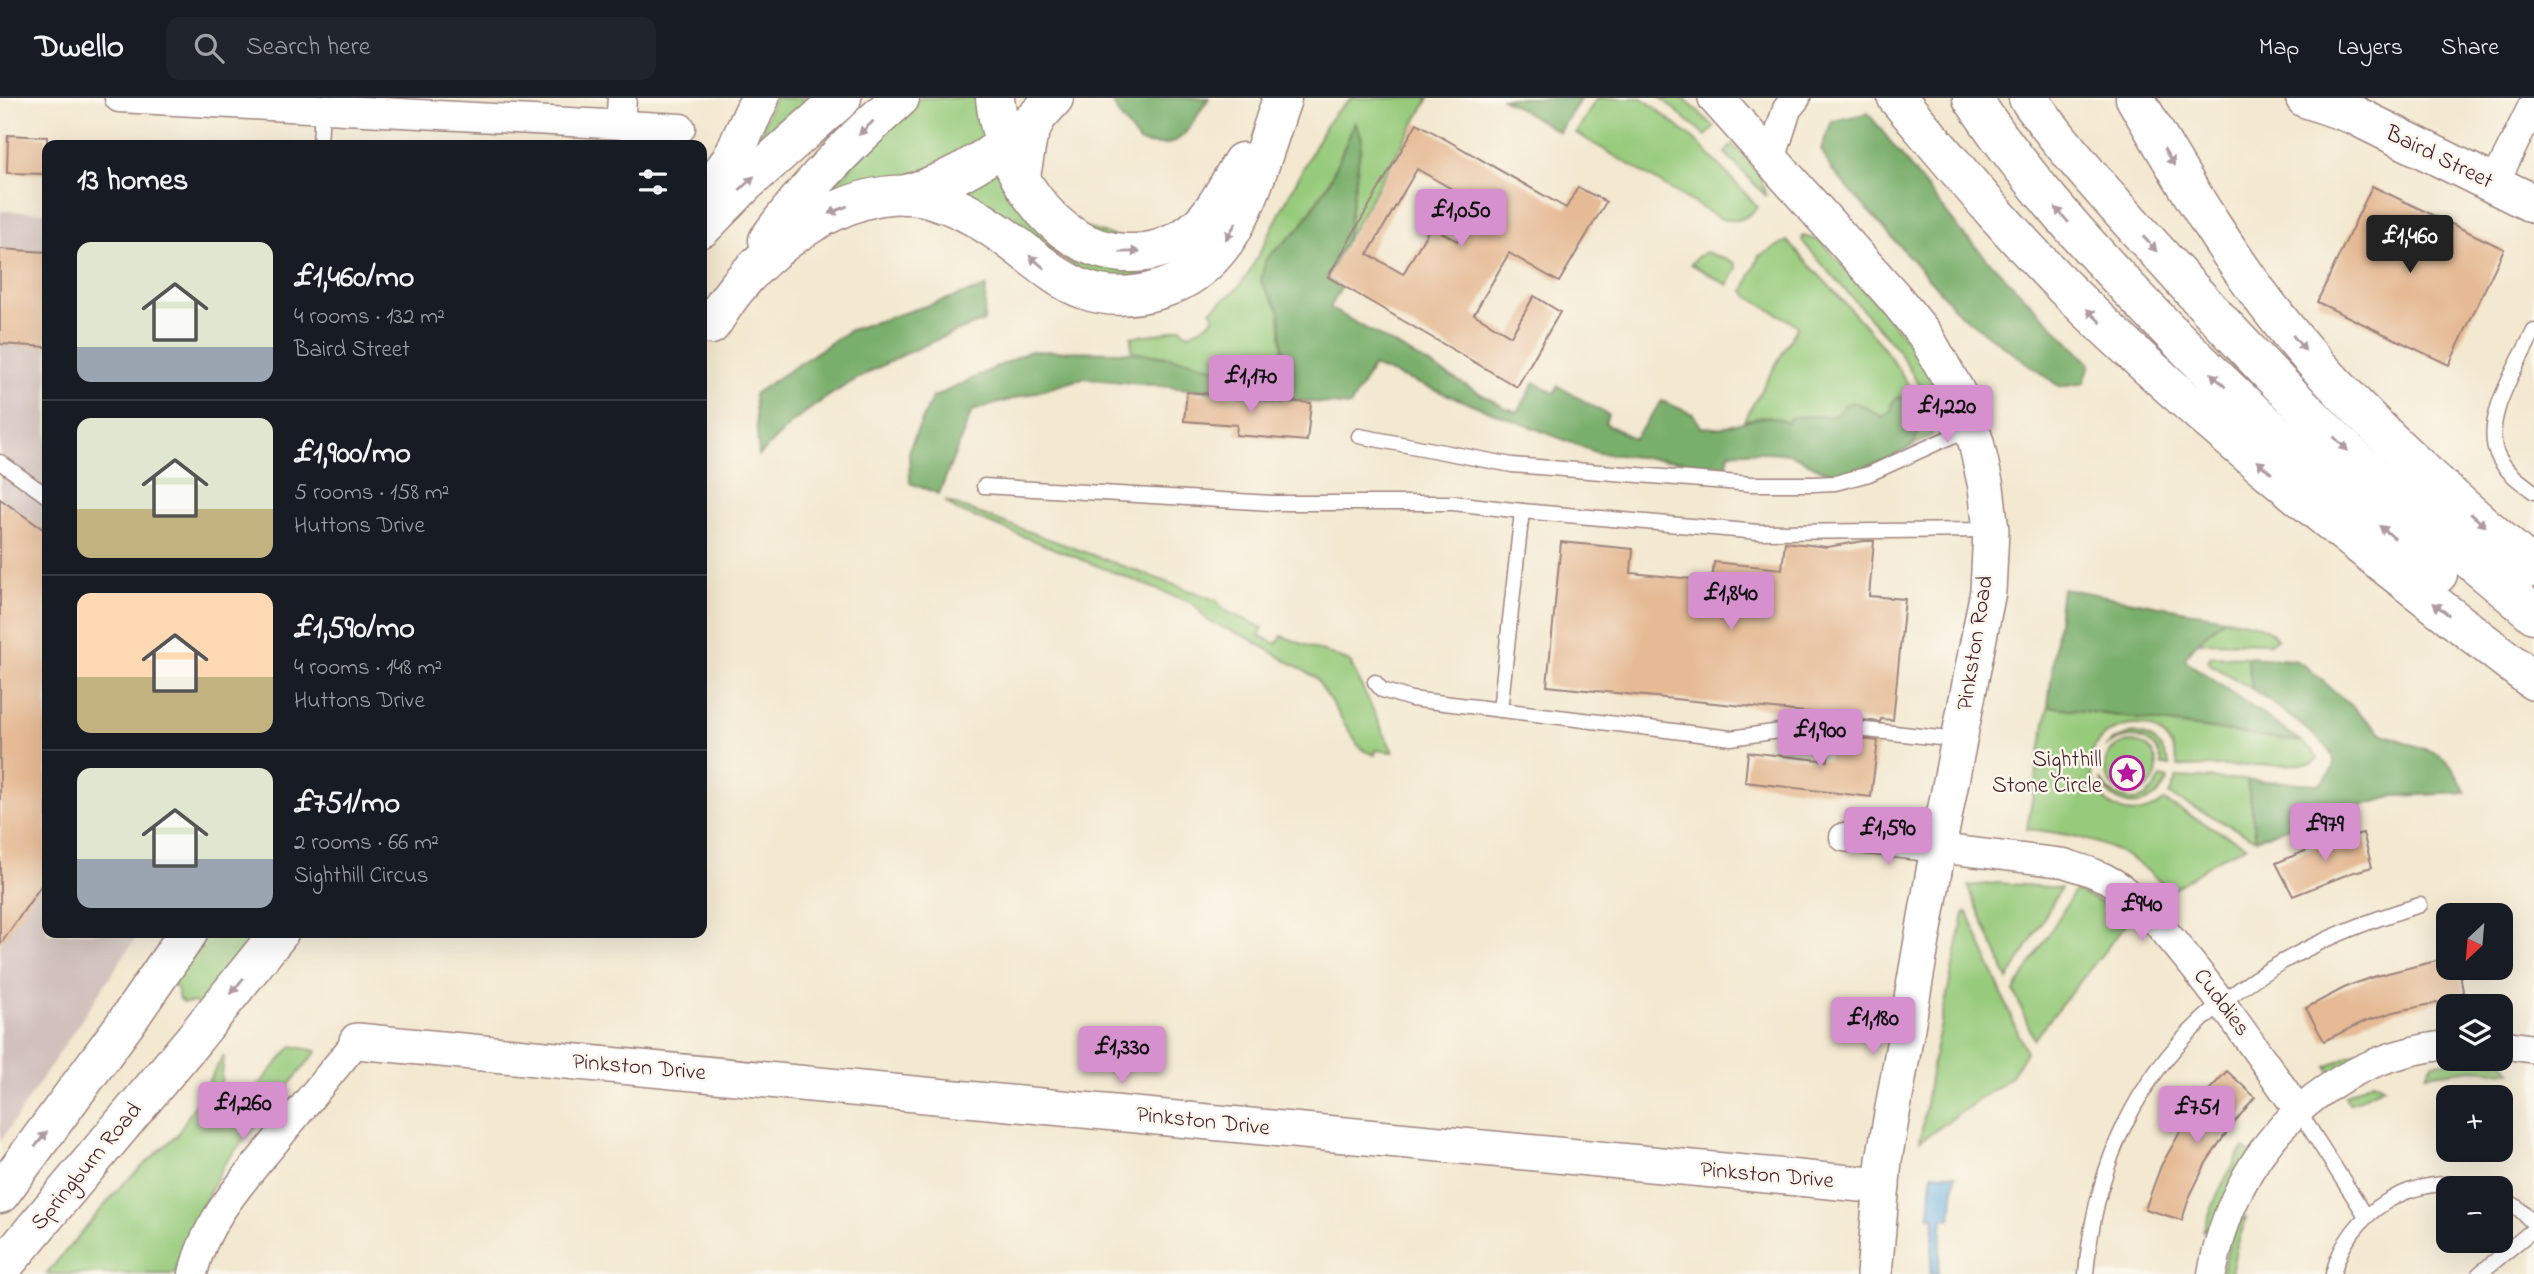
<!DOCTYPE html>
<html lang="en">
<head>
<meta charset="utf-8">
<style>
  :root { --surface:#171b24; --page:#20242c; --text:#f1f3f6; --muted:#9ea1a6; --line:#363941; --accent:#d690ce }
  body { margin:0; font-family:"Indie Flower",sans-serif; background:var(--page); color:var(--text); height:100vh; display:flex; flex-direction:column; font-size:26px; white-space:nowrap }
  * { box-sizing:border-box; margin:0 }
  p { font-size:23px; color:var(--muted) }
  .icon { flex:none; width:38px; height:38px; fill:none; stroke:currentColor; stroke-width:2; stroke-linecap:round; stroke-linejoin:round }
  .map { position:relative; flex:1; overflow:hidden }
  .side { position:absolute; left:42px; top:42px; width:665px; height:798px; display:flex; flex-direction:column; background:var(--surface); border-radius:14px; box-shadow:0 7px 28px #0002 }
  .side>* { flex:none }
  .needle { width:46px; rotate:206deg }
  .fabs { position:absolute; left:2436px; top:805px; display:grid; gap:14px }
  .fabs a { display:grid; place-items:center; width:77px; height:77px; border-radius:14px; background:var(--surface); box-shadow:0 7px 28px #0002; font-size:35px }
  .price { position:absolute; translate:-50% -60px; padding:0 16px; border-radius:7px; background:var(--accent); color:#111; font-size:23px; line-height:46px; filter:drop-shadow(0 2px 4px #0008) }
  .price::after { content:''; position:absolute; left:50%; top:42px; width:21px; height:16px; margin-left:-10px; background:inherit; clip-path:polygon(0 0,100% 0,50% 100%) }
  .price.current { background:#222; color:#fff }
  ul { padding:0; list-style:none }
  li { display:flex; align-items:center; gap:21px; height:175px; padding:0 35px }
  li+li { border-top:2px solid var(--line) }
  li span { display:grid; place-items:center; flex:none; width:196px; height:140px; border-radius:14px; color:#555 }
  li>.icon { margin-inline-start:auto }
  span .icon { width:84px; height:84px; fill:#fffc; stroke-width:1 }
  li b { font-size:30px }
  h2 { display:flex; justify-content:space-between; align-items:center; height:84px; padding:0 35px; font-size:30px }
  header { display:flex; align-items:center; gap:42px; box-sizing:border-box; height:98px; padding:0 35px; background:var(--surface); border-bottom:2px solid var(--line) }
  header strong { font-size:33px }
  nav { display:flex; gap:38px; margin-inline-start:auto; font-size:24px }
  .search { width:490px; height:63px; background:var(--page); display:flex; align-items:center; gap:18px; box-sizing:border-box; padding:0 24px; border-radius:14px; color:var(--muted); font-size:26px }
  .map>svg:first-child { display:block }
</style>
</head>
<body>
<header>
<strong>Dwello</strong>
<div class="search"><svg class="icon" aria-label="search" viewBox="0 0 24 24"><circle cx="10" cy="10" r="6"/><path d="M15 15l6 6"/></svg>Search here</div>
<nav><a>Map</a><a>Layers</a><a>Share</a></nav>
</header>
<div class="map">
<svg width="2534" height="1176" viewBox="0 0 2534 1176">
  <rect width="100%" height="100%" fill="#fbf7ec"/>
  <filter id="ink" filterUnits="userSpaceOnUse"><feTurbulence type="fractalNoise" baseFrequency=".0143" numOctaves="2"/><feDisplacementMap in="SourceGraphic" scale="14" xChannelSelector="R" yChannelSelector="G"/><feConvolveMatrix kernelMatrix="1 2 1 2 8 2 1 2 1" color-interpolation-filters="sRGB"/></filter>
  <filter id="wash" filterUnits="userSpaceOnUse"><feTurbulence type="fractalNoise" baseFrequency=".00686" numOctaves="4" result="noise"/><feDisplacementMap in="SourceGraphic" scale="28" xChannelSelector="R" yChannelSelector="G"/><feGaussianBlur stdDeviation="1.57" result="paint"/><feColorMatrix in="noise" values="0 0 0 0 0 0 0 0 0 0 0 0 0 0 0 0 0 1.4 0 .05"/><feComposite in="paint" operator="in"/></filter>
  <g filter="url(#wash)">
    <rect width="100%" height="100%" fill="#f3e8d0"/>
    <!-- industrial -->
    <polygon fill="#d1c0bc" points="0,113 47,114 47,835 139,835 0,1044"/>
    <!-- green -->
    <g fill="#97cb7c" stroke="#707554" stroke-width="2">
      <polygon points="774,0 819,0 750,63"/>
      <polygon points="920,0 981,0 987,29 981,53 832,103 827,93 903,15"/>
      <polygon points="1352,0 1429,0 1346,143 1354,90 1355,25 1329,84 1300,130 1266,161 1261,184 1280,213 1283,259 1230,274 1187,262 1132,254 1131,239 1163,235 1181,229 1184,234 1190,236 1211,223 1214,217 1211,212 1238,190 1250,173 1325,28 1336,14"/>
      <path d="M 1597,0 L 1643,0 L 1699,46 L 1758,109 C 1745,122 1736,125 1719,120 L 1576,35 Z"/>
      <polygon points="1661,0 1683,0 1715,29 1706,38"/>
      <polygon points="1733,46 1760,76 1766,98 1725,55"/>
      <polygon points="1002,62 1030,113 1195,163 1103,187 956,90"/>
      <path d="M 1803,138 L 1820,143 L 1825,148 C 1852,178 1965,295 1946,334 L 1942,333 L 1923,293 L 1898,252 L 1802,143 Z"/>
      <path d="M 1787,143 C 1842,203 1905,259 1932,337 L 1905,352 L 1912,347 L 1913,316 L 1892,312 L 1882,319 L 1871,312 L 1839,313 L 1837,317 L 1832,318 L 1794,319 L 1789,321 L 1787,326 L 1769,318 L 1744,322 L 1798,228 L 1749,199 L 1744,193 L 1759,158 Z"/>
      <polygon points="1706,154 1735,165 1737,170 1728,187 1691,166 1698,158"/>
      <polygon points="945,403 1216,502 1226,513 1263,530 1259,538 1277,546 1282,538 1350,564 1393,654 1376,652 1375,657 1365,653 1358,647 1316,580 1248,540 1208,523 1194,506 956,412"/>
      <path d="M 2225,520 C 2243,524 2266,525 2277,541 L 2270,545 L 2197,544 Z"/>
      <polygon points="2211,558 2247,559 2252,591 2210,566 2208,562"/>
      <path d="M 2048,608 L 2302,644 L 2313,653 L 2318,661 L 2311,666 L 2178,669 C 2175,650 2167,635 2148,629 C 2137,625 2127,627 2116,631 C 2059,653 2107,747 2164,703 L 2246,748 L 2214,763 L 2171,793 C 2158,783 2146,770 2133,762 C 2101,741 2063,735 2027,731 Z"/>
      <path d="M 2133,635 C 2156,638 2162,648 2170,668 L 2162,668 C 2158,637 2126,631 2105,650 L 2113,642 Z"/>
      <circle cx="2131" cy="670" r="26"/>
      <path d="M 2161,679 L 2168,681 C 2153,714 2115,716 2100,681 C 2110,699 2136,711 2152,693 C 2156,689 2159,683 2161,679 Z"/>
      <polygon points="2177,679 2247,682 2256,741 2169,697"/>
      <polygon points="1998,785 2061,790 2008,882 1968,788"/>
      <polygon points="2075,793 2106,807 2126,826 2034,941 2014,893"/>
      <polygon points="1966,814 1969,817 2026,954 2011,979 1920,1043 1932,968 1964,816"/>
      <polygon points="208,835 257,835 199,908 194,904 183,905 178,899 178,892 173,887"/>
      <path d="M 2448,929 L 2448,938 L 2332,976 L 2327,969 C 2366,948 2405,935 2448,929 Z"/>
      <polygon points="292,948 317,953 224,1066 201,1111 192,1136 180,1159 175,1176 46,1176 122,1087 177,1037 224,957 220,996 223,1007 238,1009 251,1002 256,990"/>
      <polygon points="2464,962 2504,964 2511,974 2472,971 2426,977 2433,965"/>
      <polygon points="2373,983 2384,989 2349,1006 2345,998"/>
      <polygon points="2243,1050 2251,1055 2214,1127 2203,1133 2218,1095"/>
      <polygon points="2246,1120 2236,1151 2231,1176 2221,1176 2235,1124"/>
    </g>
    <!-- forest -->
    <g fill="#79af6c" stroke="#62674c" stroke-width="2">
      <path d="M 1111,0 L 1209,0 C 1187,31 1182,56 1139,44 L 1118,16 Z"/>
      <polygon points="1502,0 1581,0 1559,34"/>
      <polygon points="1868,15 1963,136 2090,266 2084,285 2060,289 1961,217 1831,71 1821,51 1832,23"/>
      <path d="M 1355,24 L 1362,40 L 1346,143 L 1326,180 L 1341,190 L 1330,210 L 1506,310 L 1518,314 L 1535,284 L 1554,295 L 1558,288 L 1608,317 L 1605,325 L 1634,341 L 1662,303 L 1693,316 L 1702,330 C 1708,327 1712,331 1717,330 C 1741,328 1764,310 1787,325 L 1789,321 L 1794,319 L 1833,318 L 1837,317 C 1849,293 1866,310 1882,319 L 1892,312 L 1891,306 L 1896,300 L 1911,298 L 1916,305 L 1913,316 L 1917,315 C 1920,325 1920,338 1913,346 C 1901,358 1849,377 1833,375 C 1817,373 1803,359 1788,356 C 1769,352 1747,355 1729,354 L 1727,368 L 1598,355 L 1373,268 L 1350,308 L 1084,280 L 972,313 L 939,396 L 910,385 L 909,351 L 932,300 L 1030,253 L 1132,254 L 1187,262 L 1230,274 L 1283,259 L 1280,213 L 1261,184 L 1266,161 L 1300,130 L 1329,85 Z"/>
      <path d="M 986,189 L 984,223 C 924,245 848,280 798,320 C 784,331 771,346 759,358 L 754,296 L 850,232 Z"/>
      <polygon points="2062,490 2225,520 2192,549 2185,560 2189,565 2302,644 2048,608"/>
      <path d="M 2247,559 L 2294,562 L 2308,570 L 2383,636 L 2438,656 L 2451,667 L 2466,695 L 2395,698 L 2301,725 L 2256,741 L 2247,682 L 2319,686 C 2327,680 2337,670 2333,658 C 2328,643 2268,603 2252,591 Z"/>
    </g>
    <!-- water -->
    <polygon fill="#6ab1e1" stroke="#5a6886" stroke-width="2" points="1932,1075 1955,1077 1951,1121 1943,1120 1938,1176 1930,1176 1935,1119 1929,1118"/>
    <g id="blocks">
      <!-- building -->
      <g fill="#e5ba94" fill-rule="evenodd">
        <path d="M 1417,25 L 1566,110 L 1578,89 L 1606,104 L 1559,184 L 1509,155 L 1474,216 L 1511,238 L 1534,198 L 1560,214 L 1517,289 L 1328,179 ZM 1417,71 L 1478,106 L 1457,143 L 1431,128 L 1403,176 L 1368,156 Z"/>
        <polygon points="8,37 47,39 47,76 7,75"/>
        <polygon points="2372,88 2504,151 2449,267 2317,204"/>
        <polygon points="0,151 47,154 47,249 0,246"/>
        <polygon points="1187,294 1311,305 1307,343 1236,337 1237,327 1184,323"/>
        <polygon points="0,401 47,434 47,779 0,847"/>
        <polygon points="1864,443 1874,443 1869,498 1905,501 1893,622 1881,621 1880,624 1833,619 1833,617 1547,588 1561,444 1633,451 1631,475 1712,483 1714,464 1782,471 1785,444 1827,449"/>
        <polygon points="1831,638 1878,643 1871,699 1745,684 1748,654 1828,663"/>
        <polygon points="2363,735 2372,769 2351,775 2293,798 2276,765 2330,743"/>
        <polygon points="2448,860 2448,870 2459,870 2464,899 2394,914 2363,924 2324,943 2306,910 2348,888 2376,878"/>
        <polygon points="2227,973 2255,999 2229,1031 2206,1065 2189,1100 2182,1122 2145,1111 2161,1068 2184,1027 2211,990"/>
      </g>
    </g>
  </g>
  <g filter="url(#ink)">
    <use href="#blocks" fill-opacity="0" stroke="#9e847e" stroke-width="2"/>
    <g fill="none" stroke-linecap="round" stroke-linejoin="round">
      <!-- service casing -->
      <g stroke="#9e847e" stroke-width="17">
        <g id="service">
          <polyline points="320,47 322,10"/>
          <path d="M 2534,233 C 2518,267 2479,324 2499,360 C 2507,375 2521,384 2534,394"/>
          <polyline points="1359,338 1512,367 1752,386 1813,386 1835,385 1869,376 1970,330"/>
          <polyline points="0,364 47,398"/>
          <polyline points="984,388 1272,405 1453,405 1522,413"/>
          <polyline points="1375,584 1382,592 1411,601 1731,640 1821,627 1958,642"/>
          <polyline points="1500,612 1522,413 1758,434 1991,432"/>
          <polyline points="2298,1012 2366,1118"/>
          <polyline points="2501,1099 2517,1109 2534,1126"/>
          <path d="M 2086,1176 C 2103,970 2231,863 2420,807"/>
          <path d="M 2333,1176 C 2348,1113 2415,1073 2478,1090"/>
          <polyline points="2479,1176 2534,1131"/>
        </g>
      </g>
      <!-- minor casing -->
      <g stroke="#9e847e" stroke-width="31">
        <g id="minor">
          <polyline points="119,0 681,30"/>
          <polyline points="620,26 622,0"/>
          <polyline points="1771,62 1787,11 1796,0"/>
          <polyline points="2494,86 2534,5"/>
          <path d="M 1844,739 L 2064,765 C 2082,771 2098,775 2114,785 C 2141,803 2161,829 2181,853 C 2223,904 2260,958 2298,1012"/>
          <polyline points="2501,946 2534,951"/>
          <path d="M 193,1176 C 204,1123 245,1081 278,1040 C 304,1007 331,975 357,943"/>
          <path d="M 2212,1176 C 2234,1052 2321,961 2448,947"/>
        </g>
      </g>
      <!-- tertiary casing -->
      <g stroke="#9e847e" stroke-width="38">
        <g id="tertiary">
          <polyline points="1716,0 1895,200 1925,237 1960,299 1976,344 1986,389 1991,432 1988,493 1938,750 1884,1062 1874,1176"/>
          <polyline points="357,943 1882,1088"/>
        </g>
      </g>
      <!-- primary casing -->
      <g stroke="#9e847e" stroke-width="41">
        <g id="primary">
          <path d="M 995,0 C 1001,67 1050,151 1124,155 C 1147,156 1170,150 1189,136 C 1213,120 1227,88 1242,64"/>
          <polyline points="2305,0 2354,17 2534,106"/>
          <polyline points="702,101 731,62 760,0"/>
          <polyline points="702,130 746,85 842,0"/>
          <path d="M 768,142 C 806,89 851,43 900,0"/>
          <path d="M 711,227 C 719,215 726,203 735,192 C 776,140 862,80 932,101 C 952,107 972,116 989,128 C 1049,166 1077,215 1158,192 C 1186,184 1208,167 1225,143 C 1250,108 1267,43 1282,1"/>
          <polyline points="0,1096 128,922 188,835"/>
          <polyline points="0,1172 194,941 279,835"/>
        </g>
      </g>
      <!-- motorway casing -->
      <g stroke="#9e847e" stroke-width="41">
        <g id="motorway">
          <path d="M 1897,0 C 1952,65 2006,131 2066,191 C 2211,334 2373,459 2534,583"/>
          <path d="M 1972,0 C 2017,68 2071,130 2127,189 C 2224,292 2329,386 2438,476"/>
          <path d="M 2028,0 C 2068,56 2116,108 2162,159 C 2222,226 2284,292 2349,355 C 2408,412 2472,463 2534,516"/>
          <path d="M 2135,0 C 2185,86 2237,175 2303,251 C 2373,331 2453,402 2534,470"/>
          <polyline points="1021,78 1028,39 1036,21"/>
          <path d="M 904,97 C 961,81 1016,45 1054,0"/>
        </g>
      </g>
      <!-- service -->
      <use href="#service" stroke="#fff" stroke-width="14"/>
      <!-- minor -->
      <use href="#minor" stroke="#fff" stroke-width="28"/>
      <!-- tertiary -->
      <use href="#tertiary" stroke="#fff" stroke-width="35"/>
      <!-- primary -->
      <use href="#primary" stroke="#fff" stroke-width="38"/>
      <!-- motorway -->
      <use href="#motorway" stroke="#fff" stroke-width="38"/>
    </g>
    <!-- one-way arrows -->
    <defs><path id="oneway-solid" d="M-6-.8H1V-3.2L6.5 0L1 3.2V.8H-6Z" transform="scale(1.75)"/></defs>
    <g fill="#ae9aa0">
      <use href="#oneway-solid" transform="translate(866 30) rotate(136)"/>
      <use href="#oneway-solid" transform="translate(2169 59) rotate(58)"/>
      <use href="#oneway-solid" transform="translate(747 85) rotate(-43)"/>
      <use href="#oneway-solid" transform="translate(838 112) rotate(158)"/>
      <use href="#oneway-solid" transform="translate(2062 117) rotate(-131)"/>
      <use href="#oneway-solid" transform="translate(1231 133) rotate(122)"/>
      <use href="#oneway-solid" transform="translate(2150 146) rotate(48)"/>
      <use href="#oneway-solid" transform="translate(1130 154) rotate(-1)"/>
      <use href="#oneway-solid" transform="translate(1037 164) rotate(-140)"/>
      <use href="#oneway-solid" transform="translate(2094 218) rotate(-136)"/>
      <use href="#oneway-solid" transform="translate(2299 245) rotate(51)"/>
      <use href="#oneway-solid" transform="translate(2218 282) rotate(-136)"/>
      <use href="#oneway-solid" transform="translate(2341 346) rotate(45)"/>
      <use href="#oneway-solid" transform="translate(2264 369) rotate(-140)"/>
      <use href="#oneway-solid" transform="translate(2478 422) rotate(41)"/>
      <use href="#oneway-solid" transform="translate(2387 434) rotate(-140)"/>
      <use href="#oneway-solid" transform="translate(2441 511) rotate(-142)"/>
      <use href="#oneway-solid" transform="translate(237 888) rotate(129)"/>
      <use href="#oneway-solid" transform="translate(41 1041) rotate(-53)"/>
    </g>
  </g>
  <!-- icons -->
  <defs>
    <g id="sight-ring" transform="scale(1.75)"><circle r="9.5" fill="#fbf7ec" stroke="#b5179e" stroke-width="1.5"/><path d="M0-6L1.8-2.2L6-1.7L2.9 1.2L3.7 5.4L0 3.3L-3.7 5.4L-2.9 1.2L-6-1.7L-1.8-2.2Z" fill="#b5179e"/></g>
  </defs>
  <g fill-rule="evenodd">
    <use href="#sight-ring" x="2127" y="675"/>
  </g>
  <g text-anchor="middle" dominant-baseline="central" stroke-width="5" stroke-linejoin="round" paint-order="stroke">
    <!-- street labels -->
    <g font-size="23" fill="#4a1f2b" stroke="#fbf7ec">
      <text transform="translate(2439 60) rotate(26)">Baird Street</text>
      <text transform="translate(1976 545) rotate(-81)">Pinkston Road</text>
      <text transform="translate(2221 905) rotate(53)">Cuddies</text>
      <text transform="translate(639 970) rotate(5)">Pinkston Drive</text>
      <text transform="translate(1203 1024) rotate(6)">Pinkston Drive</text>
      <text transform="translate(87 1069) rotate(-50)">Springburn Road</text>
      <text transform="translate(1767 1078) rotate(5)">Pinkston Drive</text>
    </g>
    <!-- poi labels -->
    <g font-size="23" fill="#4a1f2b" stroke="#fbf7ec" text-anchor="end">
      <text x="2102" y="662">Sighthill<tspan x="2102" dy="26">Stone Circle</tspan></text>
    </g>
  </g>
</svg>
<div class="fabs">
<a><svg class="needle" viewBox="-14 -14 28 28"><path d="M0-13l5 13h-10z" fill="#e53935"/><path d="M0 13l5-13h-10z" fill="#9ea1a6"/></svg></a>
<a><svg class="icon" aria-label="layers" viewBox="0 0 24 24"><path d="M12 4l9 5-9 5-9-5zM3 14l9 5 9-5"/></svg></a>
<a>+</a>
<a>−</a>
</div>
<b class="price" style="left:1461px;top:151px">£1,050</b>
<b class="price current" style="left:2410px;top:177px">£1,460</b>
<b class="price" style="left:1251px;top:317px">£1,170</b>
<b class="price" style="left:1947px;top:347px">£1,220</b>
<b class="price" style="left:1731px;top:534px">£1,840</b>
<b class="price" style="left:1820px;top:671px">£1,900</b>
<b class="price" style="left:2325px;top:765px">£979</b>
<b class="price" style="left:1888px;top:769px">£1,590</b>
<b class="price" style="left:2142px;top:845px">£940</b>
<b class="price" style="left:1873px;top:959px">£1,180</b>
<b class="price" style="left:1122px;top:988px">£1,330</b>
<b class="price" style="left:243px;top:1044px">£1,260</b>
<b class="price" style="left:2197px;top:1048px">£751</b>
<section class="side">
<h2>13 homes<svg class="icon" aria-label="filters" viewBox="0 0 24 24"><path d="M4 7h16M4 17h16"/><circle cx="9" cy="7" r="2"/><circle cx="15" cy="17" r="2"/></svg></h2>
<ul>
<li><span style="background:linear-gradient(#dfe7d0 75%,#9aa5b1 0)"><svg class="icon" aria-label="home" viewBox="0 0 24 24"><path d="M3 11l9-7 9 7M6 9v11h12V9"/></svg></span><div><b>£1,460/mo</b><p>4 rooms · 132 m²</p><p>Baird Street</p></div></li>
<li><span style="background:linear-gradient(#dfe7d0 65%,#c2b280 0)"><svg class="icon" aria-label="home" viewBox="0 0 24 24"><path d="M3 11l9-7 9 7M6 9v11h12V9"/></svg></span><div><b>£1,900/mo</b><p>5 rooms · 158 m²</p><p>Huttons Drive</p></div></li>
<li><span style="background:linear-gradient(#ffd9b3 60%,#c2b280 0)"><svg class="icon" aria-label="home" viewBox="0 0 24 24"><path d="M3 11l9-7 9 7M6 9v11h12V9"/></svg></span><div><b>£1,590/mo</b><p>4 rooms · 148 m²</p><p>Huttons Drive</p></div></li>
<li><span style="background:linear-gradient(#dfe7d0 65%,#9aa5b1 0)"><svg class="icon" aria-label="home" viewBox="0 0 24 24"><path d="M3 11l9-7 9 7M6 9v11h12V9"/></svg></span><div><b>£751/mo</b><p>2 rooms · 66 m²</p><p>Sighthill Circus</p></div></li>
</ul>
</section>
</div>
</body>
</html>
